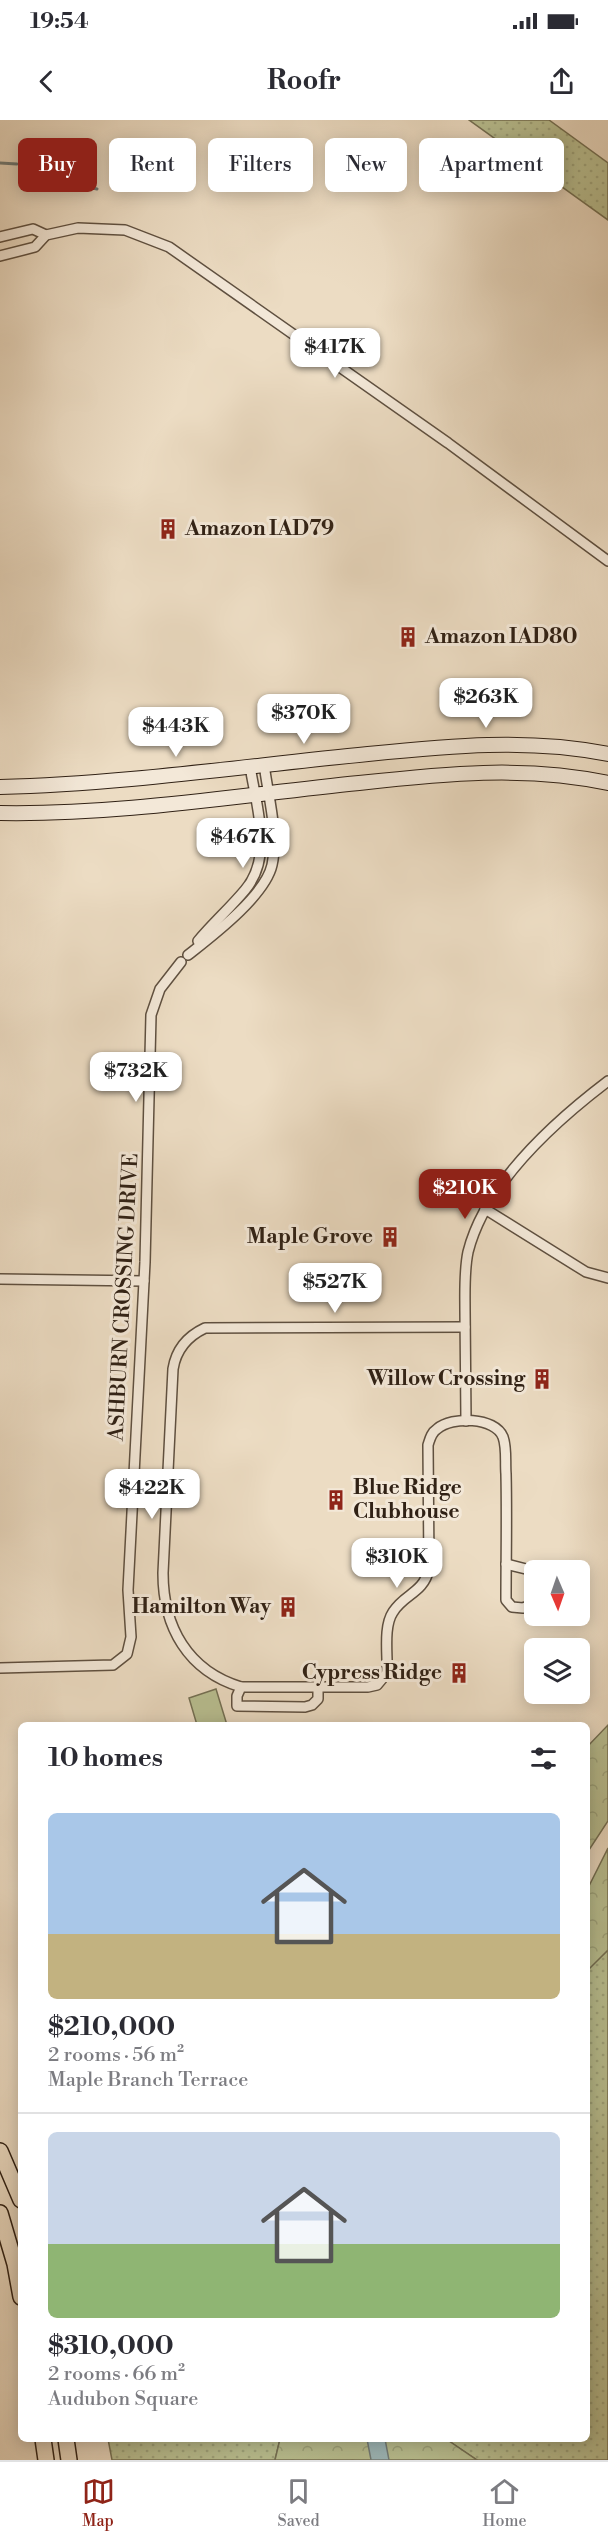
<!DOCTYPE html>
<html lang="en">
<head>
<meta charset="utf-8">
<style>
  :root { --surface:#fff; --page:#f7f7f7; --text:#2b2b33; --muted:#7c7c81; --line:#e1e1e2; --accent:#8f2418 }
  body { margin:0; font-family:"Libre Bodoni",serif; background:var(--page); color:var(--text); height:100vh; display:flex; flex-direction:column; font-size:22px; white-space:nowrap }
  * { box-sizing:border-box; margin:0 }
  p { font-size:20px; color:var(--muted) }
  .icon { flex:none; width:33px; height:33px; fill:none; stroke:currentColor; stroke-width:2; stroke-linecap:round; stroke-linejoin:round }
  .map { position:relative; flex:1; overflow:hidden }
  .panel { position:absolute; left:18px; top:1602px; width:572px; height:720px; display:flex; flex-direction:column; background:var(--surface); border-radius:9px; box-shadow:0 3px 15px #0003 }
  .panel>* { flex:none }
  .guide { position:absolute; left:18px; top:18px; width:573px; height:54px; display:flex; gap:12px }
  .needle { width:39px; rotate:178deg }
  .buttons { position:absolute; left:524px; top:1440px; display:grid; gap:12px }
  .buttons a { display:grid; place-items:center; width:66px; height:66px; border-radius:9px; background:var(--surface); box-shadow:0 3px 15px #0003; font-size:30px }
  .price { position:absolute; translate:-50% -51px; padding:0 14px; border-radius:12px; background:#fff; color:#222; font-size:20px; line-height:39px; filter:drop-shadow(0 2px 3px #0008) }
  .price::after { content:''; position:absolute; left:50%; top:36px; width:18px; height:14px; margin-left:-9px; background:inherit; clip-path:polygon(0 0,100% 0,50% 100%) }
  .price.selected { background:var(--accent); color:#fff }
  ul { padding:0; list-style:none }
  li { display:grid; align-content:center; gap:12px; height:318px; padding:0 30px }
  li+li { border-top:2px solid var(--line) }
  li span { display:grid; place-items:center; height:186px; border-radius:9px; color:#555 }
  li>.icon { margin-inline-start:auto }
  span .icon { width:108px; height:108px; fill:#fffc; stroke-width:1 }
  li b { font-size:26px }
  h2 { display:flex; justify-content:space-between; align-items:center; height:72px; padding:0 30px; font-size:26px }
  .pill { padding:0 21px; border-radius:9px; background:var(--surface); box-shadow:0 3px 15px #0003; font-size:21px; line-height:54px }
  .pill.selected { background:var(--accent); color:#fff }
  .status { display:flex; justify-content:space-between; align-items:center; height:42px; padding:0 30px; background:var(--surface); direction:ltr }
  .status svg { height:16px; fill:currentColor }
  header { display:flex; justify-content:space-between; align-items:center; height:78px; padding:0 30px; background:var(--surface); font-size:27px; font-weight:700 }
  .tabs { display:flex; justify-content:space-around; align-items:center; height:84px; border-top:2px solid var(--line); background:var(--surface); font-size:16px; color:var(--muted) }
  .tabs a { display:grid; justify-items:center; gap:3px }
  .tabs .selected { color:var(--accent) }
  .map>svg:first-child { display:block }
</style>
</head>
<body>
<div class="status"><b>19:54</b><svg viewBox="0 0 49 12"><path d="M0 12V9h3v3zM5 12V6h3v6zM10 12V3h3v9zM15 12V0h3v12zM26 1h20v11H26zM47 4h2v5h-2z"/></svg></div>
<header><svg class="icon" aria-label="back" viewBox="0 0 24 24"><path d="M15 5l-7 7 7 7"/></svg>Roofr<svg class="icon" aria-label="share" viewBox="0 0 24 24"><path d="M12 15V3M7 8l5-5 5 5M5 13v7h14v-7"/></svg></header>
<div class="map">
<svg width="608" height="2340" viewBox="0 0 608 2340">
  <defs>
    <pattern id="grass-dots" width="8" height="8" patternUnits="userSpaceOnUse" patternTransform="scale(1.5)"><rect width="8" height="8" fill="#b9c092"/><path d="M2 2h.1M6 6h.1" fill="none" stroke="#9fa57d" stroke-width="1.8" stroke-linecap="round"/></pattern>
    <pattern id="forest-crowns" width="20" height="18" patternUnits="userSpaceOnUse" patternTransform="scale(1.5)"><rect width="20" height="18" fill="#b9c092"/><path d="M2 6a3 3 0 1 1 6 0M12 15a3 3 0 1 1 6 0" fill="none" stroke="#9fa57d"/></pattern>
  </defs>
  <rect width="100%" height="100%" fill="#ecdcc3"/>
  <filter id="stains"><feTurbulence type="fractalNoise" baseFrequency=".00333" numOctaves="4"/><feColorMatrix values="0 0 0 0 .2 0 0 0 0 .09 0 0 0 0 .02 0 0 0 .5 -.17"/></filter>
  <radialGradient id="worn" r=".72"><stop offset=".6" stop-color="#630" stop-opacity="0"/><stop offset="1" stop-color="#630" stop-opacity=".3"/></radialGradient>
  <!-- grass -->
  <g fill="url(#grass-dots)" stroke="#747054" stroke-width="1.5">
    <polygon points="469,0 549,0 608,43 608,100"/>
    <polygon points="608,1830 608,2340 477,2340 446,2319 586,2319 586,1851"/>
    <polygon points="108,2319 280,2319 275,2340 112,2340"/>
  </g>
  <!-- forest -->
  <g fill="url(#forest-crowns)" stroke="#747054" stroke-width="1.5">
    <polygon points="608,1605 608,1701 587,1733 586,1628"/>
    <polygon points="608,1728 608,1830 587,1851 587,1770"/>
    <polygon points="280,2319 446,2319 477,2340 275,2340"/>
  </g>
  <!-- garden -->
  <polygon fill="#b9c092" stroke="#747054" stroke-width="1.5" points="216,1569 227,1605 197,1605 189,1578"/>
  <!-- water -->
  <polygon fill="#9cb9bc" stroke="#717c79" stroke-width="1.5" points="367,2319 385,2319 389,2340 371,2340"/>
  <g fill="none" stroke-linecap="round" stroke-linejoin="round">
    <!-- stream -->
    <g stroke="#717c79" stroke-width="3">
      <polyline points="0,43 17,44"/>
      <polyline points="40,53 61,61 97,69"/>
    </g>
    <!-- street casing -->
    <g stroke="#5f5040" stroke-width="12">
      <g id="street">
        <polyline points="0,117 33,109 46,115"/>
        <polyline points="0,136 35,127 46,115 78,108 125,110 169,127 448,323 608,441"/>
        <path d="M 198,821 C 213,803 230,788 245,770 C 274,736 256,686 250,646"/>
        <path d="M 188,835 C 212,816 265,776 272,745 C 279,714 268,676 264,644"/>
        <polyline points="485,1089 586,1152 608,1158"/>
        <polyline points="0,1159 144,1161"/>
        <path d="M 466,1301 C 466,1265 465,1228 465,1191 C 465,1172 464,1151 468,1132 C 485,1064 554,1002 608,961"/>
        <polyline points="506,1444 534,1451"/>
        <polyline points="0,1548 113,1545 127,1534 131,1517 128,1470 145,1142 151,895 160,869 181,842"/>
        <path d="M 241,1567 C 188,1551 163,1507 163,1453 L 173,1249 C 176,1230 188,1216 205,1208 L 465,1207"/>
        <path d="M 318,1568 L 318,1579 L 312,1585 L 305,1587 L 237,1586 L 237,1576 L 241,1567 L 368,1567 L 377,1565 L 387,1553 C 388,1535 383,1507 393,1492 C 405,1473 423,1474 429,1449 L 428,1325 C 430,1319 431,1313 437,1309 C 452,1296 495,1297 503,1317 C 507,1328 505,1342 506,1354 C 507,1396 506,1438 506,1480 L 512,1487 L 523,1488 L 534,1484"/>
      </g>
    </g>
    <!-- secondary casing -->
    <g stroke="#302115" stroke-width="16">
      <g id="secondary">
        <path d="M 0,667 C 123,664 245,646 368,634 C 448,626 528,618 608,634"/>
        <path d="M 0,693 C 120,695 240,675 359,663 C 442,654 525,645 608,663"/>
      </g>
    </g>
    <!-- primary casing -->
    <g stroke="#302115" stroke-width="18">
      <g id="primary">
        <polyline points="0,2031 21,2080"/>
        <polyline points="0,2093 15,2144 21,2177"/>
        <polyline points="43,2319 46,2340"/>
        <polyline points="66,2319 69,2340"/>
      </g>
    </g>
    <!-- street -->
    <use href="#street" stroke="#f3e8d8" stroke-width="9"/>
    <!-- secondary -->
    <use href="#secondary" stroke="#f3e8d8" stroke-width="14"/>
    <!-- primary -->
    <use href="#primary" stroke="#ecdcc3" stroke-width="15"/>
  </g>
  <!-- icons -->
  <defs>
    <g id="building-bare" transform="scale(1.62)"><path d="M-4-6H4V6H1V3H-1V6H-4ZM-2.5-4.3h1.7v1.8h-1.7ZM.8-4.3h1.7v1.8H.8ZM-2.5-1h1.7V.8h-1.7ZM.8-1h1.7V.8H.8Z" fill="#8f2418" stroke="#f3e8d8" stroke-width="2.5" paint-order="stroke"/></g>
  </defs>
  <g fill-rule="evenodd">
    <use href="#building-bare" x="168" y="409"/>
    <use href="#building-bare" x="408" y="517"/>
    <use href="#building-bare" x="390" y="1117"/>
    <use href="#building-bare" x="542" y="1259"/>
    <use href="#building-bare" x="336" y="1380"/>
    <use href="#building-bare" x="288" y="1487"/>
    <use href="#building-bare" x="459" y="1553"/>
  </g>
  <g text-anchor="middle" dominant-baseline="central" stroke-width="6" stroke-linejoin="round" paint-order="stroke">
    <!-- poi labels -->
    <g font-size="21" font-weight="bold" fill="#302115" stroke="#f3e8d8" text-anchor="end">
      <text x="185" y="409" text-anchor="start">Amazon IAD79</text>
      <text x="425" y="517" text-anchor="start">Amazon IAD80</text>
      <text x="373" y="1117">Maple Grove</text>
      <text x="525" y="1259">Willow Crossing</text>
      <text x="353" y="1368" text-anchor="start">Blue Ridge<tspan x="353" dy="24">Clubhouse</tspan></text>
      <text x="271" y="1487">Hamilton Way</text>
      <text x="442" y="1553">Cypress Ridge</text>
    </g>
    <!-- street labels -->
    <g font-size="21" fill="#302115" stroke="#f3e8d8">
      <text transform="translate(124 1177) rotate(-87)">ASHBURN CROSSING DRIVE</text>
    </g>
  </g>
  <rect width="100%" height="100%" filter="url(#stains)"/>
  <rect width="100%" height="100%" fill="url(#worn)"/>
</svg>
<div class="buttons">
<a><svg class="needle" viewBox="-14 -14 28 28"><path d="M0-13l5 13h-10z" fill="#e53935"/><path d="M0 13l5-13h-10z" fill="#7c7c81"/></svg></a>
<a><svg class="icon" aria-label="layers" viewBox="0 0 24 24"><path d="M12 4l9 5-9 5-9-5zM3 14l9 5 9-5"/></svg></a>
</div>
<b class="price" style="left:335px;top:259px">$417K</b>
<b class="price" style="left:486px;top:609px">$263K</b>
<b class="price" style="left:304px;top:625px">$370K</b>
<b class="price" style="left:176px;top:638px">$443K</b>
<b class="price" style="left:243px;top:749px">$467K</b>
<b class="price" style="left:136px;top:983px">$732K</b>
<b class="price selected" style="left:465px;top:1100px">$210K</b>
<b class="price" style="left:335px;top:1194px">$527K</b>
<b class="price" style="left:152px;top:1400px">$422K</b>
<b class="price" style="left:397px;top:1469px">$310K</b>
<div class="guide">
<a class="pill selected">Buy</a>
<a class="pill">Rent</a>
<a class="pill">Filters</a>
<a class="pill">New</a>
<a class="pill">Apartment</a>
</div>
<section class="panel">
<h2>10 homes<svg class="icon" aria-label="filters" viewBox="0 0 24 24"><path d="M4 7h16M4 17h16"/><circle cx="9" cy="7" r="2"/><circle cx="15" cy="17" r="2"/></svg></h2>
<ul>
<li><span style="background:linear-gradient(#a9c7e8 65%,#c2b280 0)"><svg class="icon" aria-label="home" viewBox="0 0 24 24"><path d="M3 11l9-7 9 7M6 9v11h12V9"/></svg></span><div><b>$210,000</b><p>2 rooms · 56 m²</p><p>Maple Branch Terrace</p></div></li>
<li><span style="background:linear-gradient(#c9d6e8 60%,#8fb573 0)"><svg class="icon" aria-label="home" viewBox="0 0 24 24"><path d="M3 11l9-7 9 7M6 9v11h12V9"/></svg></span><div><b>$310,000</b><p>2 rooms · 66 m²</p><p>Audubon Square</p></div></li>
</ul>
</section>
</div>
<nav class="tabs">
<a class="selected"><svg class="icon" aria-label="map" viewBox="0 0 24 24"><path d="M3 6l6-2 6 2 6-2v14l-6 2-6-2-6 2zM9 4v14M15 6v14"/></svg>Map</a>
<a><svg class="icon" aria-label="saved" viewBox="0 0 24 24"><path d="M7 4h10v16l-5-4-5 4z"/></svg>Saved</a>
<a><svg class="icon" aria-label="home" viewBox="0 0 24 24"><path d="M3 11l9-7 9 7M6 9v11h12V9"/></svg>Home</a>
</nav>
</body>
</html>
